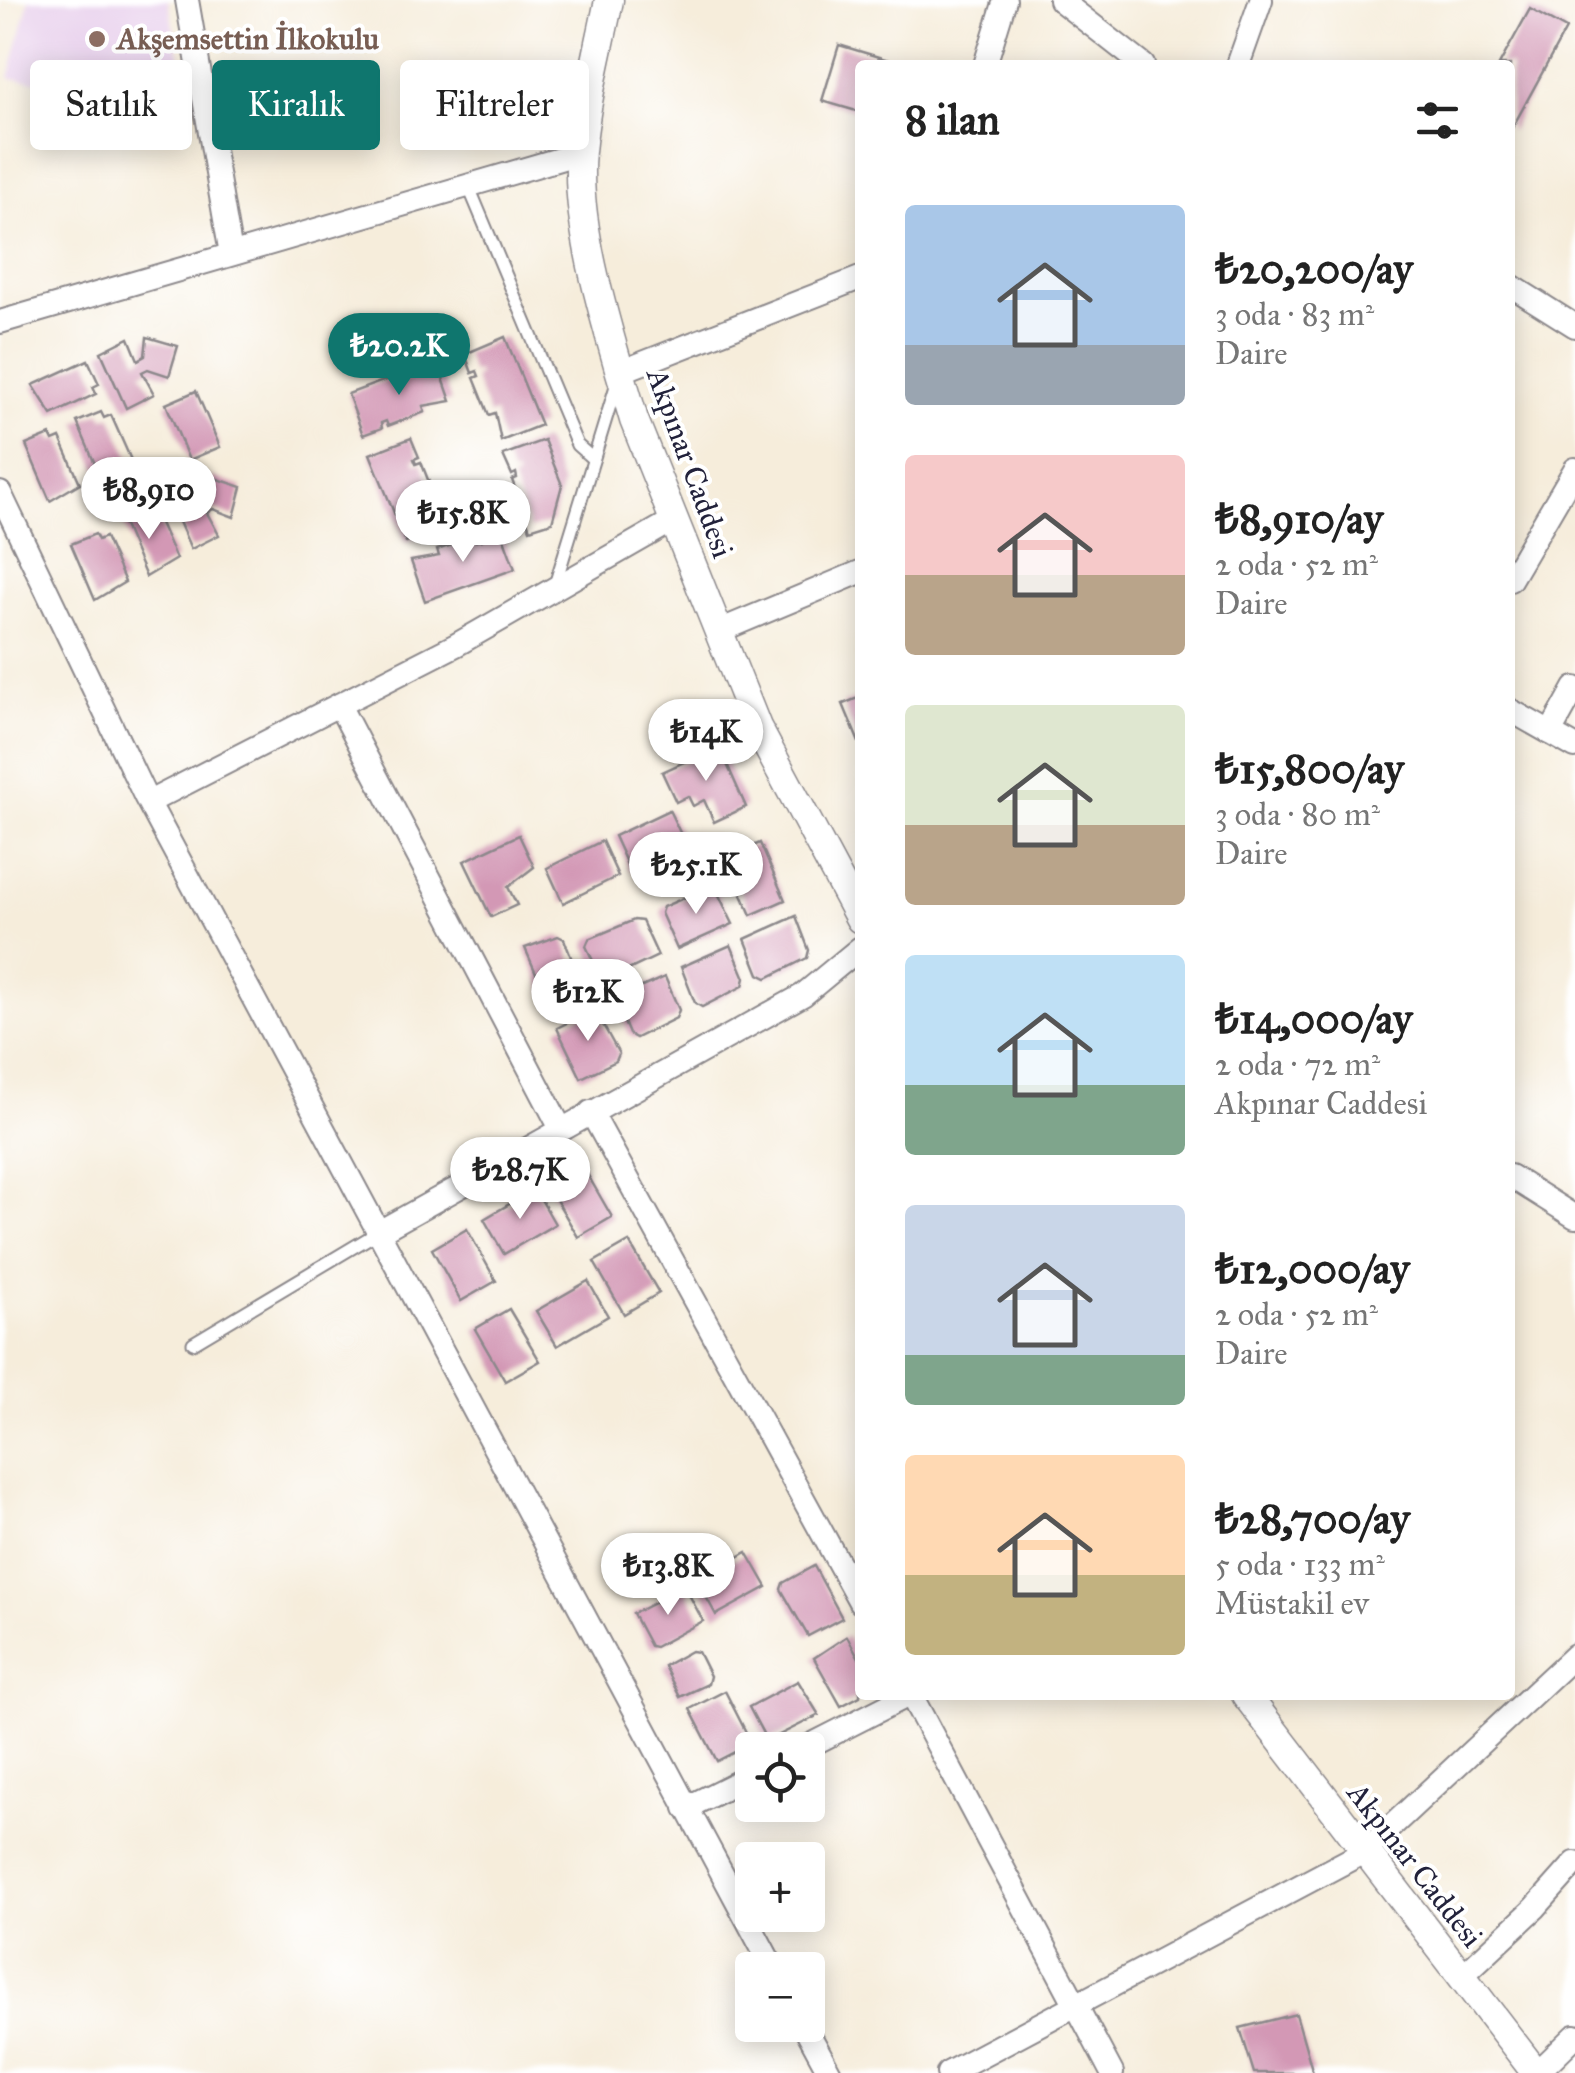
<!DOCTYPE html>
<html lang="tr">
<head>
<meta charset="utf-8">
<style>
  :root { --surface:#fff; --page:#f2f2f2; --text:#222; --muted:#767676; --accent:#0f766e }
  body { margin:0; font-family:"IM FELL Great Primer",serif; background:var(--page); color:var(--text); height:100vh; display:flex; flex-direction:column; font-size:38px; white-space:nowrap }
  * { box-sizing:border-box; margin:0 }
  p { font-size:32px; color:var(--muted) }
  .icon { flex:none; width:55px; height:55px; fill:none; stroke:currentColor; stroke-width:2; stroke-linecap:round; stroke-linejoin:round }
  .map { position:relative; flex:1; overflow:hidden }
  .drawer { position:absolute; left:855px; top:60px; width:660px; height:1640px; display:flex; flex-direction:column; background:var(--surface); border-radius:10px; box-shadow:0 5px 25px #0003 }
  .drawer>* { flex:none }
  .guide { position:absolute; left:30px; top:60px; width:675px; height:90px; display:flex; gap:20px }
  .controls { position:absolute; left:735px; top:1732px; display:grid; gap:20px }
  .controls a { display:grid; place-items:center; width:90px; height:90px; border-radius:10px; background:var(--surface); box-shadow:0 5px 25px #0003; font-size:50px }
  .price { position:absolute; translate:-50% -85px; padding:0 22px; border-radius:35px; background:#fff; color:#222; font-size:32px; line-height:65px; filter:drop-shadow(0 2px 5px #0008) }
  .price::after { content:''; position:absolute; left:50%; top:60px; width:30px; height:22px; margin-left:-15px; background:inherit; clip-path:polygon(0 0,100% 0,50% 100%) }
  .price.active { background:var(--accent); color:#fff }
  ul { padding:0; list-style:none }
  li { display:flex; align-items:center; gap:30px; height:250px; padding:0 50px }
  li span { display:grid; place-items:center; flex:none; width:280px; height:200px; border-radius:10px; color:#555 }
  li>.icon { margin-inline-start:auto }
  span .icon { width:120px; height:120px; fill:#fffc; stroke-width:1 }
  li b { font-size:42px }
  h2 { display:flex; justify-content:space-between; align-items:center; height:120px; padding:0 50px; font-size:42px }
  .tag { padding:0 35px; border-radius:10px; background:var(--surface); box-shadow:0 5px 25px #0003; font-size:35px; line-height:90px }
  .tag.active { background:var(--accent); color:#fff }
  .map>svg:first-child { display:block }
</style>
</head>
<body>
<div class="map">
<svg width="1575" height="2073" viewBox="0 0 1575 2073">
  <rect width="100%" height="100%" fill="#fff"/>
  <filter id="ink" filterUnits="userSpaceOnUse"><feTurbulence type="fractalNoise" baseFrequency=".01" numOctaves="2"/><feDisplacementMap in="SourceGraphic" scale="20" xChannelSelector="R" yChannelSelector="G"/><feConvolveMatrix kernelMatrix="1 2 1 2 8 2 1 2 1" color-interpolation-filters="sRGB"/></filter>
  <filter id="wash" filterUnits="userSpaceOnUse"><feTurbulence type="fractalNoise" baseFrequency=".0048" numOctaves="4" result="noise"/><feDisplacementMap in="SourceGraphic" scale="40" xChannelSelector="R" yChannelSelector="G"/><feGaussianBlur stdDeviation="2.25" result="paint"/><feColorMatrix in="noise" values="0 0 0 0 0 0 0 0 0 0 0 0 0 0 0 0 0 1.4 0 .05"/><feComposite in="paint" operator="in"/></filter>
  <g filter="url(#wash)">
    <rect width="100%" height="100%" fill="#f6eddb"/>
    <!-- built -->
    <polygon fill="#e9d2ed" points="29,0 168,0 188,100 9,78"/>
    <g id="blocks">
      <!-- building -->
      <g fill="#d398b5">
        <polygon points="1530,9 1566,29 1510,132 1510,65 1499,65"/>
        <polygon points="839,45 902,64 860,65 860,112 822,101"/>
        <polygon points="147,337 178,346 169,376 148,369 142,372 154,394 126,408 101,352 129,338 138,360 145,356"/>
        <polygon points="505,337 541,425 501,441 495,413 489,415 474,378 479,376 477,371 472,373 465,354"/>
        <polygon points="88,360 99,384 93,387 96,394 52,415 33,385"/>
        <polygon points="437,361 451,401 423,406 425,412 388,426 386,421 381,423 382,428 363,435 348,394"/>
        <polygon points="196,391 220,447 189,460 166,404"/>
        <polygon points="101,412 104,418 111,415 131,460 101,478 77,422"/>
        <polygon points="50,435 53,441 60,438 80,483 50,501 26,445"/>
        <polygon points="411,438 419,457 414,459 416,464 421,462 436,500 430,502 445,526 406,542 370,454"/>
        <polygon points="544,440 562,485 552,522 530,529 512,480 517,478 516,473 512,475 503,455"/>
        <polygon points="212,477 242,487 234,517 213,509 207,513 219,535 191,549 166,492 194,478 203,500 210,497"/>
        <polygon points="146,511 149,517 156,514 176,559 146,577 122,521"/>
        <polygon points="500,528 515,569 425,601 411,561 439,556 437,550 475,537 476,541 482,540 480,535"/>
        <polygon points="95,534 98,540 105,537 125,582 95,600 71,544"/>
        <polygon points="860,697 860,745 843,704"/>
        <polygon points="719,746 746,807 714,822 704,800 693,806 688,796 676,802 662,772"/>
        <polygon points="669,810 686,845 630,871 614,836"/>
        <polygon points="519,835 534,867 508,887 517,905 491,917 464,861"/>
        <polygon points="602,841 618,876 563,903 547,868"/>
        <polygon points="760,843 785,900 751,915 726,858"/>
        <polygon points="709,887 716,889 733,924 677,949 661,913 663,907"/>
        <polygon points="796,916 809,950 807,958 767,978 759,974 745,939"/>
        <polygon points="634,920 642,921 658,956 603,982 586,946 589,939"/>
        <polygon points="558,936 564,939 584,991 550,1005 525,948"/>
        <polygon points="731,945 745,978 743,986 702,1007 695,1003 681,967"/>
        <polygon points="665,977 679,1010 676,1018 636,1038 629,1034 614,999"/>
        <polygon points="589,1012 597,1014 619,1054 616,1061 581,1078 557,1028"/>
        <polygon points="582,1165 612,1217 578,1237 548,1186"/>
        <polygon points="535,1189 555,1224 504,1254 484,1219"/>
        <polygon points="467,1229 496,1281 461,1301 432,1249"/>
        <polygon points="629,1242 659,1293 624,1314 594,1262"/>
        <polygon points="588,1281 608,1316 557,1346 536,1311"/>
        <polygon points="509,1309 540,1361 505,1381 475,1329"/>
        <polygon points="747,1552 767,1587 716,1615 697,1580"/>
        <polygon points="814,1566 842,1618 808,1636 781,1589 783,1583"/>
        <polygon points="685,1587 703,1621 655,1647 650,1646 633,1614"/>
        <polygon points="847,1636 860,1660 860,1696 841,1706 814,1658"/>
        <polygon points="691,1651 698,1652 710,1676 708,1684 680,1697 664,1666"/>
        <polygon points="798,1681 819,1715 767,1741 749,1707"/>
        <polygon points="725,1691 750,1740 748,1745 717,1761 690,1709"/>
        <polygon points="1296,2014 1313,2073 1254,2073 1240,2028"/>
      </g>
    </g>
  </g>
  <g filter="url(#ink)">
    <use href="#blocks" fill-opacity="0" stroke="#8c888b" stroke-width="2.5"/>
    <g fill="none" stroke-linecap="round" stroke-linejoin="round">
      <!-- service casing -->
      <g stroke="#8c888b" stroke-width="15">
        <g id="service">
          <polyline points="468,185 577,445 593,459"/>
          <polyline points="554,588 616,386"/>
          <polyline points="193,1343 377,1233"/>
        </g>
      </g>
      <!-- minor casing -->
      <g stroke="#8c888b" stroke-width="26">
        <g id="minor">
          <polyline points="187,0 231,254"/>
          <polyline points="1060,0 1143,65"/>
          <polyline points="985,65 1005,0"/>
          <polyline points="1238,65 1261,0"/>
          <polyline points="1510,285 1575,326"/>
          <polyline points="0,322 580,153"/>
          <polyline points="620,372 860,278"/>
          <polyline points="0,493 145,796 774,1970"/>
          <polyline points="1510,580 1575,469"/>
          <polyline points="719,631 860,572"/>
          <polyline points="339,705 561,1129"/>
          <polyline points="1510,710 1575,747"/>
          <polyline points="1550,733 1575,688"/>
          <polyline points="149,802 456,645 674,520"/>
          <polyline points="591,1112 860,1602"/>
          <polyline points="1510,1176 1575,1217"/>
          <polyline points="377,1233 803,995 860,948"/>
          <polyline points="911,1695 1112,2073"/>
          <polyline points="801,1750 909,1695"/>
          <polyline points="686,1808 752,1775"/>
          <polyline points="1461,1977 1535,1908 1575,1863"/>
          <polyline points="804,2025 830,2073"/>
          <polyline points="948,2073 1364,1852 1575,1655"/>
          <polyline points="1537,2073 1575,2036"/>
        </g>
      </g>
      <!-- tertiary casing -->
      <g stroke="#8c888b" stroke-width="31">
        <g id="tertiary">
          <path d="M 609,0 C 599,50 586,100 581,151 C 573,227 613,346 634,420 L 757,727 L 860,919"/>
          <polyline points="1246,1695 1536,2073"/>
        </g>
      </g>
      <!-- service -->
      <use href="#service" stroke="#fff" stroke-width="11"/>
      <!-- minor -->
      <use href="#minor" stroke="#fff" stroke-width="22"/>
      <!-- tertiary -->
      <use href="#tertiary" stroke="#fff" stroke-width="28"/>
    </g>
  </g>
  <!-- markers -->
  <circle fill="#8d6e63" stroke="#fff" stroke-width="4" cx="97" cy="39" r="10"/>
  <g text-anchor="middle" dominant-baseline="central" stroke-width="8" stroke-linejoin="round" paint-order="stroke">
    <!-- education labels -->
    <g font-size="30" font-weight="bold" fill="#785e54" stroke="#fff" text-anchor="start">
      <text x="117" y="39">Akşemsettin İlkokulu</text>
    </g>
    <!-- street labels -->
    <g font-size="30" fill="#22223b" stroke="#fff">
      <text transform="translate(690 463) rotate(70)">Akpınar Caddesi</text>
      <text transform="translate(1415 1865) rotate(52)">Akpınar Caddesi</text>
    </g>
  </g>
</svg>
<div class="controls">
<a><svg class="icon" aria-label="locate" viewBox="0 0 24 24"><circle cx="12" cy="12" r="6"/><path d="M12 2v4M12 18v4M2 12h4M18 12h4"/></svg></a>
<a>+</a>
<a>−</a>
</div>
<b class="price active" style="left:399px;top:398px">₺20.2K</b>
<b class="price" style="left:149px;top:542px">₺8,910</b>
<b class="price" style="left:463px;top:565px">₺15.8K</b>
<b class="price" style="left:706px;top:784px">₺14K</b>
<b class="price" style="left:696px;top:917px">₺25.1K</b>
<b class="price" style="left:588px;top:1044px">₺12K</b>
<b class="price" style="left:520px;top:1222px">₺28.7K</b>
<b class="price" style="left:668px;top:1618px">₺13.8K</b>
<div class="guide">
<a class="tag">Satılık</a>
<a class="tag active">Kiralık</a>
<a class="tag">Filtreler</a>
</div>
<section class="drawer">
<h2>8 ilan<svg class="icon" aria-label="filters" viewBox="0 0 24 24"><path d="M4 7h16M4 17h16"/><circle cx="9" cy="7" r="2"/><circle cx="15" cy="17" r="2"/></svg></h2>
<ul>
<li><span style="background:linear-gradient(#a9c7e8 70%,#9aa5b1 0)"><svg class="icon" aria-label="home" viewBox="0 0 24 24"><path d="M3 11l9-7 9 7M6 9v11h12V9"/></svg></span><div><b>₺20,200/ay</b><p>3 oda · 83 m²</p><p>Daire</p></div></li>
<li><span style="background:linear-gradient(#f6c9c9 60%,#b9a48a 0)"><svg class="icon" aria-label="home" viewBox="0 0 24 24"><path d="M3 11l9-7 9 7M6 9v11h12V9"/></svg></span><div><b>₺8,910/ay</b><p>2 oda · 52 m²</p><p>Daire</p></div></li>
<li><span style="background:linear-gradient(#dfe7d0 60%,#b9a48a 0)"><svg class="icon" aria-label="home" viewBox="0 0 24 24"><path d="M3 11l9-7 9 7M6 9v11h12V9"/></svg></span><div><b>₺15,800/ay</b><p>3 oda · 80 m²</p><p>Daire</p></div></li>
<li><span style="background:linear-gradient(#bfe0f5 65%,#7fa58c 0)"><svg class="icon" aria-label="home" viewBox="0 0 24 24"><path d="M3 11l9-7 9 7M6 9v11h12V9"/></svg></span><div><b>₺14,000/ay</b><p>2 oda · 72 m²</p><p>Akpınar Caddesi</p></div></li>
<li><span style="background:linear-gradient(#c9d6e8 75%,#7fa58c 0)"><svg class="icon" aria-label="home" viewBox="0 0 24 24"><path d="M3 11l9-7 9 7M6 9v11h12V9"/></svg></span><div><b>₺12,000/ay</b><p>2 oda · 52 m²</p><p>Daire</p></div></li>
<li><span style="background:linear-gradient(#ffd9b3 60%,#c2b280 0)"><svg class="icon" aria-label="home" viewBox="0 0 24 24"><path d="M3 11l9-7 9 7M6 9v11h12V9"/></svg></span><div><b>₺28,700/ay</b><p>5 oda · 133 m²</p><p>Müstakil ev</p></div></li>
</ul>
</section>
</div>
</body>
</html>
